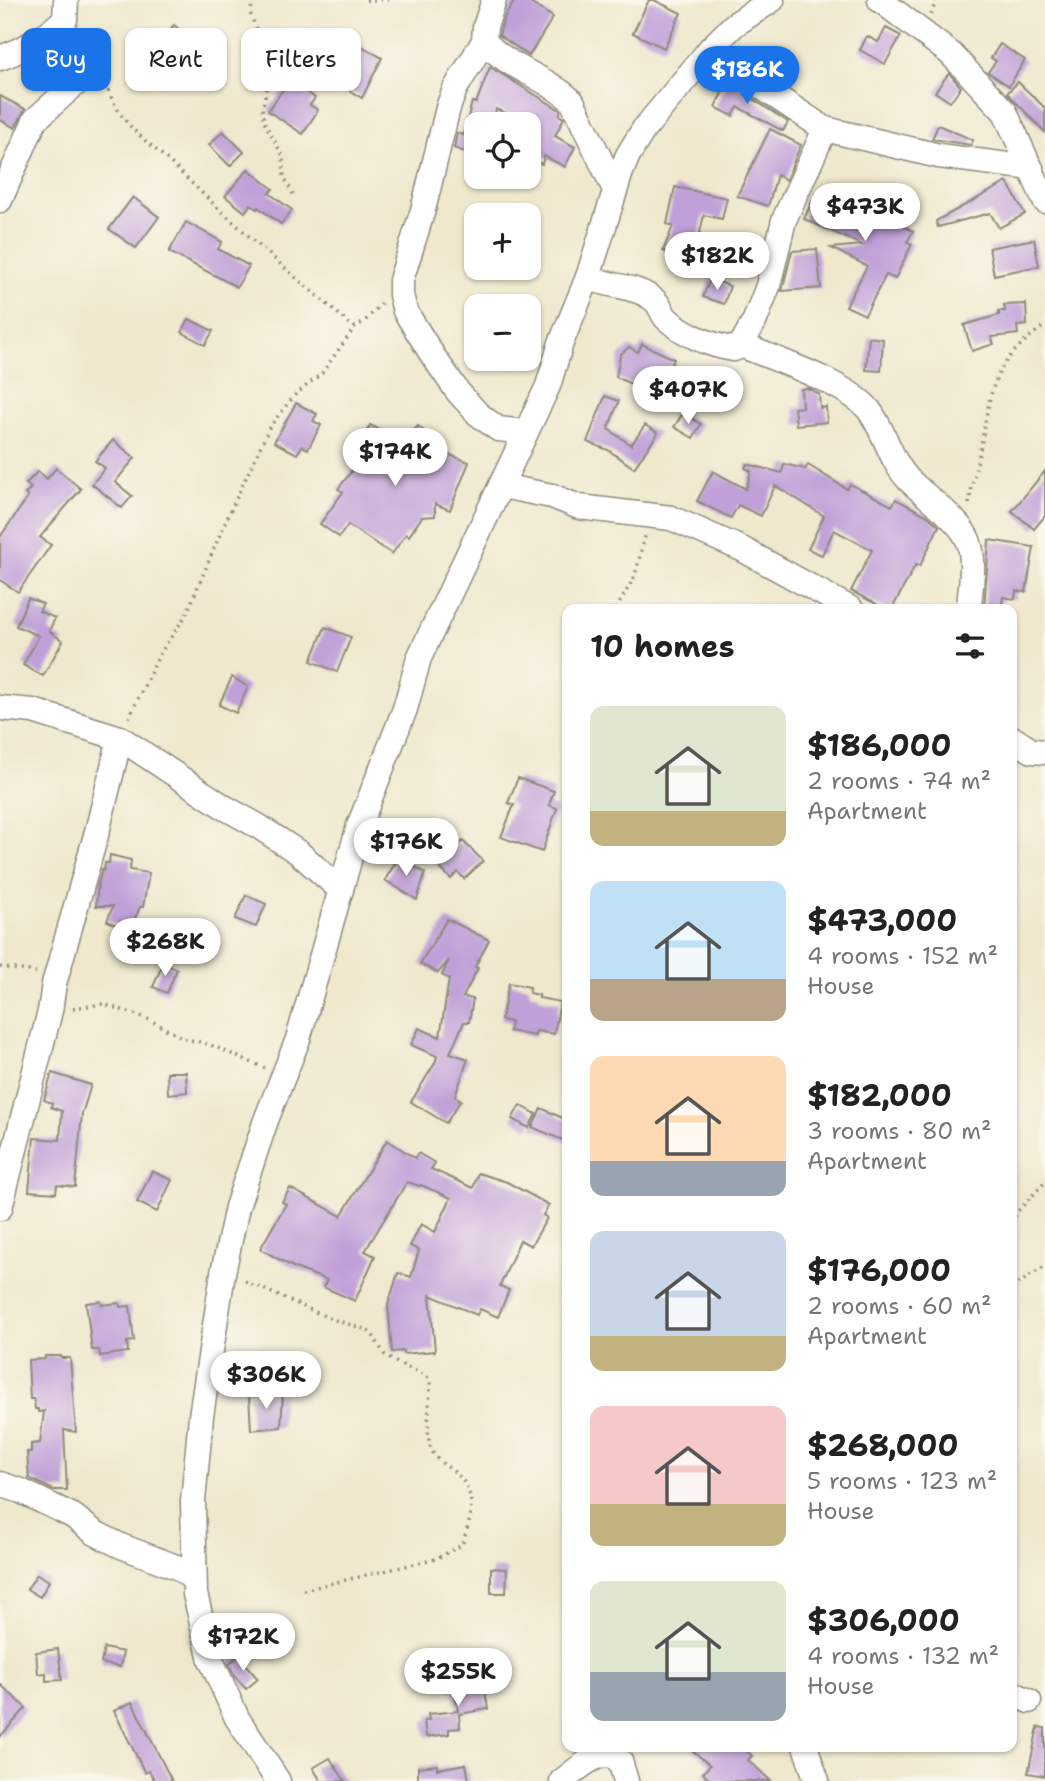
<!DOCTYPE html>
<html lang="en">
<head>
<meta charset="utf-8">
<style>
  :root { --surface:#fff; --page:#f6f6f6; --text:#222; --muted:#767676; --accent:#1a73e8 }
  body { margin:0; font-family:"Shantell Sans",sans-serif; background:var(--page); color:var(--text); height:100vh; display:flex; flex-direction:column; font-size:26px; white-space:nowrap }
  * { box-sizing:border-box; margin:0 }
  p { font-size:23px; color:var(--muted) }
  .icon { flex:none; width:38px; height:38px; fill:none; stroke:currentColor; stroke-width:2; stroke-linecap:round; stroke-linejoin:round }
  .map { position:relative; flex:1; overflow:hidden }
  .details { position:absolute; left:562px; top:604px; width:455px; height:1148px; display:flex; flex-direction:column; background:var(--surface); border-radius:14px; box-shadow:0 2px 5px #0004 }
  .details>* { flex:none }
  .hud { position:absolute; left:21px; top:28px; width:436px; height:63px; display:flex; gap:14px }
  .buttons { position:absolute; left:464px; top:112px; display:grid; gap:14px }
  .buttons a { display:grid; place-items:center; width:77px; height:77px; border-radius:14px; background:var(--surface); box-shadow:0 2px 5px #0004; font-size:35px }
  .price { position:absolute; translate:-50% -60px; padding:0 16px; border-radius:24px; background:#fff; color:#222; font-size:23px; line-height:46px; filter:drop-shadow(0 2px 4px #0008) }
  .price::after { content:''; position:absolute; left:50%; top:42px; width:21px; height:16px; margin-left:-10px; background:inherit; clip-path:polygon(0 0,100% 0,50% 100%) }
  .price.on { background:var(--accent); color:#fff }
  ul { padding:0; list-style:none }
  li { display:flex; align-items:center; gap:21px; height:175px; padding:0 28px }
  li span { display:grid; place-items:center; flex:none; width:196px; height:140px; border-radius:14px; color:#555 }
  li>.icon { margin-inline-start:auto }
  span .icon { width:84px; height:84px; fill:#fffc; stroke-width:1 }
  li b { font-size:30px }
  h2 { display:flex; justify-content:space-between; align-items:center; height:84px; padding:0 28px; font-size:30px }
  .tag { padding:0 24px; border-radius:14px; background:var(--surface); box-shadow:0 2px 5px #0004; font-size:24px; line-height:63px }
  .tag.on { background:var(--accent); color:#fff }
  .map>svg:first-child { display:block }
</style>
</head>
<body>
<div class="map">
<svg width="1045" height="1781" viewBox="0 0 1045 1781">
  <rect width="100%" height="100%" fill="#fbf7ec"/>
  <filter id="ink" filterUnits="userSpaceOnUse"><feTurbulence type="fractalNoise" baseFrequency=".0143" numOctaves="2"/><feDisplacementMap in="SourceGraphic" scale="14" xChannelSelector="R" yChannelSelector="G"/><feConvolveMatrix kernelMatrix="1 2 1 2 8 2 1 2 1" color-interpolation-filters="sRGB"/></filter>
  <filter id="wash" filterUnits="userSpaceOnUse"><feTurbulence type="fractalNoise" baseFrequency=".00686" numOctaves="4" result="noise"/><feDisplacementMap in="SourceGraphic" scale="28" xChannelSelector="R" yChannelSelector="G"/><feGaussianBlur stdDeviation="1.57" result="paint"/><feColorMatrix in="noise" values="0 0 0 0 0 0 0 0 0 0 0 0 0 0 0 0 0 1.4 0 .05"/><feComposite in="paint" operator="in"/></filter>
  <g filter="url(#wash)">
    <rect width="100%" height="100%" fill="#efe8cd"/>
    <g id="blocks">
      <!-- building -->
      <g fill="#c0a0d8">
        <polygon points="515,0 525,0 553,17 529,56 499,35 504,18"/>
        <polygon points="649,0 654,0 681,13 664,48 633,33"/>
        <polygon points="174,25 206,51 187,74 155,48"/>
        <polygon points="886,28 901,36 885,64 860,50 867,36 878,42"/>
        <polygon points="358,44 382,58 362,98 335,82"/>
        <polygon points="1000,44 1025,60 1009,86 988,72 996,61 991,58"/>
        <polygon points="490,67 560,110 560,116 564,118 555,136 575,147 565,167 544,156 542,164 528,160 528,122 496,109 492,124 476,124 476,156 454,148 457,133 463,135 472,102 476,103"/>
        <polygon points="949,73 961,87 950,102 935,92"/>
        <polygon points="289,81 315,98 310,105 318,110 303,134 268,111"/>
        <polygon points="728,81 744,89 745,94 788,122 783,131 738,107 733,116 715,107"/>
        <polygon points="1018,82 1045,108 1045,132 1007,93"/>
        <polygon points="0,96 25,109 15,128 0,120"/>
        <polygon points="938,125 973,140 971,145 932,139"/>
        <polygon points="770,129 801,145 786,180 777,175 768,206 737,196"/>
        <polygon points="223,131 244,152 230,166 209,145"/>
        <polygon points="248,169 273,189 269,193 292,210 281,224 258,207 257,209 251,204 245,212 225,196"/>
        <polygon points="1007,182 1025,214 999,228 990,213 938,227 936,221"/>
        <polygon points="675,187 727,198 722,219 704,215 697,245 717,254 710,271 663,251 673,226 667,224"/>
        <polygon points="816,193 858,212 859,210 870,215 869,201 887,199 889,219 913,231 907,242 912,244 895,279 886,275 865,315 846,306 867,266 831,248 862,245 804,219"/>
        <polygon points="133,197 159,217 136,248 109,229"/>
        <polygon points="186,222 222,242 218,249 249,266 237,287 169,252"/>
        <polygon points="1034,239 1039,266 994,275 989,248"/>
        <polygon points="817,249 821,288 782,291 792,251"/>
        <polygon points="710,279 730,286 724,304 703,297"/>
        <polygon points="1026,304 1027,325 1017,326 1018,334 991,337 994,344 972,351 964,325 999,315 999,311 1005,311 1004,305"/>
        <polygon points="189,319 213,331 205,345 182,332"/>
        <polygon points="869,337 883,339 881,371 866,370"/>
        <polygon points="642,344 674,359 661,388 650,383 648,386 639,382 637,387 616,377 620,355 629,347 638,352"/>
        <polygon points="808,388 819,394 820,408 826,407 827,422 796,425 794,408 802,407 801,389"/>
        <polygon points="605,396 619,401 608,429 631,445 645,425 658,433 634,468 608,450 587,442"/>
        <polygon points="296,403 317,414 313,421 321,425 308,449 302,446 297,454 274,442"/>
        <polygon points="683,413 701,424 693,438 674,427"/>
        <polygon points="370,425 404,441 418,426 435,441 429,447 469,462 450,510 435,504 435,516 422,517 409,536 406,534 392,554 348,525 339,537 320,524 343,492 338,489 358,463 368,443 362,441"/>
        <polygon points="113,440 135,458 115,482 132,496 122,508 92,484 105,468 95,461"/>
        <polygon points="747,464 782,473 784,464 805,469 808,465 847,489 850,484 892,506 896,499 928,516 939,526 920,566 916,564 892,609 886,609 851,591 872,550 834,530 822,555 808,549 824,516 784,491 775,486 761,516 738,505 731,518 697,501 713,471 746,489 751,471 745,468"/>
        <polygon points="56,468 81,489 40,537 51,545 18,592 0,580 0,537 28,497 25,494 31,488 26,484 38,471 47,479"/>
        <polygon points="1045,471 1045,516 1034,529 1012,511"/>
        <polygon points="989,540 1034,547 1026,592 1016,591 1015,599 1003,597 1001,609 984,609"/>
        <polygon points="28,598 43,604 39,611 55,618 49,631 63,641 43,676 23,665 39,636 16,626"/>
        <polygon points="325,627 351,637 337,672 311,661"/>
        <polygon points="232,677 248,687 236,713 219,705"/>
        <polygon points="518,778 554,791 549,805 557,808 542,852 501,837 514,805 508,803"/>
        <polygon points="463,841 483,861 464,879 458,872 451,879 437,865"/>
        <polygon points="110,855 131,860 130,870 149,873 143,907 140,907 130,930 107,921 113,906 96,906 98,884 102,870 104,870 105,863 109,863"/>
        <polygon points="399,857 425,873 417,900 385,880"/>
        <polygon points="246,895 266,904 256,927 235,919"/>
        <polygon points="447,919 489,940 475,967 478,968 463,997 473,999 469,1022 464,1022 450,1053 468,1059 455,1096 461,1100 446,1123 411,1102 435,1063 437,1056 411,1045 419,1028 440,1037 449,979 442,975 449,960 438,973 420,964"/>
        <polygon points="163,963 177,969 167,993 153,987"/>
        <polygon points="509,983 530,987 529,993 539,995 539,998 560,1002 554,1034 536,1031 535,1036 509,1031 511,1022 501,1020"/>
        <polygon points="167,1072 186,1072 187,1092 168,1094"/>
        <polygon points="52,1073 91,1085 82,1114 75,1187 57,1185 56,1193 29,1191 34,1138 60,1140 62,1111 51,1107 52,1103 44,1100"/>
        <polygon points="520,1105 536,1114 529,1128 512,1119"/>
        <polygon points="541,1108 567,1120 567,1142 532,1127"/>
        <polygon points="387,1140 415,1158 418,1153 435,1163 431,1169 473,1188 478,1173 507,1182 549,1205 543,1215 547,1218 531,1246 520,1240 500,1286 509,1290 498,1317 480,1309 477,1315 430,1295 435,1351 403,1354 403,1351 392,1352 388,1305 398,1273 411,1277 419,1250 410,1246 421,1224 435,1232 451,1198 421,1185 420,1186 407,1182 365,1251 375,1256 355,1301 323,1287 327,1280 295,1268 260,1249 286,1204 282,1202 290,1188 341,1216"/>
        <polygon points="152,1171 172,1180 157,1212 137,1202"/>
        <polygon points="101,1301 102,1305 119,1303 120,1307 130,1306 134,1341 127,1342 128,1352 100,1356 99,1350 92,1350 86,1303"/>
        <polygon points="45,1356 61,1356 62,1358 70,1358 76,1432 64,1430 67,1490 53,1490 29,1478 27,1452 31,1452 31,1444 40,1443 44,1411 38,1412 38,1409 35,1409 34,1399 30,1399 28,1360 45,1359"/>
        <polygon points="283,1393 281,1427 251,1430 249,1396"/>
        <polygon points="491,1568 507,1569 506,1593 491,1593"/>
        <polygon points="37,1574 49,1581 40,1597 27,1589"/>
        <polygon points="104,1648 123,1652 120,1667 101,1663"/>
        <polygon points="58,1649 62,1680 46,1681 46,1673 38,1674 36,1652"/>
        <polygon points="238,1656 258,1679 246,1689 234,1675 229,1664"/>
        <polygon points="483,1679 488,1709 459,1714 460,1728 449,1729 449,1734 426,1737 424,1721 429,1720 428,1714 458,1711 453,1684"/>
        <polygon points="0,1684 26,1708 0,1737"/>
        <polygon points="132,1702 172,1781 155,1781 149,1771 145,1773 114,1711"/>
        <polygon points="1038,1727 1045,1728 1045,1776 1028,1773"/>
        <polygon points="687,1746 742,1746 752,1756 748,1760 771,1781 711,1781 703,1773 710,1765"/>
        <polygon points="330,1758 345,1781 321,1781 313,1768"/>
        <polygon points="466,1764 469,1781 418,1781 418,1767 437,1765 437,1769"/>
      </g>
    </g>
  </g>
  <g filter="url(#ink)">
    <use href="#blocks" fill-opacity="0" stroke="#8d8a7c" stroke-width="2"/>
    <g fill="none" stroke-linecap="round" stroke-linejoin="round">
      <!-- minor casing -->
      <g stroke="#8d8a7c" stroke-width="27">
        <g id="minor">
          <path d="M 494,0 L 485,27 L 484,41 C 509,69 545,76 572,101 L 615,190"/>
          <polyline points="880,0 951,54 1005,112 1045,201"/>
          <polyline points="484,41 455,89 448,108 423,210 401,280 401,295 405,311 433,356 458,392 478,414 498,429 526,432"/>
          <polyline points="711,48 739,63 763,88 825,129 939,156 1031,168"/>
          <path d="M 0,58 C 25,49 46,37 65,19 L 66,0"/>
          <polyline points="0,200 35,120 76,83 97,71"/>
          <path d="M 588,277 C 608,287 636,285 654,300 C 660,304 661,312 666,318 C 683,334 711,346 734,349 L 741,345 L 755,320 L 768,286 L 784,220 L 825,129"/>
          <path d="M 741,345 C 774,359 847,383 869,410 C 885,431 890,460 908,479 C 924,496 959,518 968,540 C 976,560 970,588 969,609"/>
          <polyline points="501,486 552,496 579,507 671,518 742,549 851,609"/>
          <polyline points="0,708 33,711 120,738 224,807 258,826 299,853 341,890"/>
          <polyline points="1012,738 1032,751 1045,752"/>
          <polyline points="0,1208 50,1011 54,984 98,828 120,738"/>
          <polyline points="0,1484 21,1491 73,1516 95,1533 121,1546 179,1568 193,1579"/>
          <polyline points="1012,1693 1029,1701"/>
          <polyline points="805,1746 817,1781"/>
          <polyline points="278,1781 237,1718 211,1660 195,1594 193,1501 201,1416 223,1273 237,1207 266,1120 298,1039 359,826 405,709 419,658 548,386 561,343 588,277 621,172 628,155 644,129 711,48 734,25 772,0"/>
          <path d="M 562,1781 C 577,1770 602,1744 620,1761 L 626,1781"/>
        </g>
      </g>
      <!-- path -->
      <g stroke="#8d8a7c" stroke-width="3.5" stroke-dasharray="2 5" stroke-linecap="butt">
        <polyline points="252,0 251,15 266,57 268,81 262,111 265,124 283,156 284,177 293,194"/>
        <polyline points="366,0 389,0"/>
        <polyline points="931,15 936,0"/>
        <polyline points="72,38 86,54"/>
        <path d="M 108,90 C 124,129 145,138 174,166 C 230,221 289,272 349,323 L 355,327 L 364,322 L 382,303"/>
        <path d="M 969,504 C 972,482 978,461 982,440 C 992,381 995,362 1045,325"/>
        <polyline points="616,609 635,576 645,536"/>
        <polyline points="129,718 159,655 186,615 224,525 270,426 295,395 322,373 355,327"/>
        <polyline points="0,967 36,972"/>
        <polyline points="73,1008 103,1004 122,1010 146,1018 183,1038 208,1044 265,1068"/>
        <polyline points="1012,1223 1017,1212 1045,1182"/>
        <path d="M 245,1281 L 329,1318 L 367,1330 L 374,1337 L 384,1354 L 393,1361 L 427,1376 L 430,1384 C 430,1402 426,1429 430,1445 C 433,1458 442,1463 452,1470 C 479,1490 472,1516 462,1545 L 435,1559 L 299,1591"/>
        <polyline points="1012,1288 1045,1266"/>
      </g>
      <!-- minor -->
      <use href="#minor" stroke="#fff" stroke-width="24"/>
    </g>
  </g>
</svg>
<div class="buttons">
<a><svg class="icon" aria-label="locate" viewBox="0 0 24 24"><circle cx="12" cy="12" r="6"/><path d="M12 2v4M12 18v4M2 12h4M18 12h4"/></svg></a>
<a>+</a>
<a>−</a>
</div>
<b class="price on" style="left:747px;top:106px">$186K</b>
<b class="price" style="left:865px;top:243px">$473K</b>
<b class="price" style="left:717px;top:292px">$182K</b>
<b class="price" style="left:688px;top:426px">$407K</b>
<b class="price" style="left:395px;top:488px">$174K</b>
<b class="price" style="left:406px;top:878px">$176K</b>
<b class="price" style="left:165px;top:978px">$268K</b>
<b class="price" style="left:266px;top:1411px">$306K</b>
<b class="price" style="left:243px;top:1673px">$172K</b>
<b class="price" style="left:458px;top:1708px">$255K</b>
<div class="hud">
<a class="tag on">Buy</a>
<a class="tag">Rent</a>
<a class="tag">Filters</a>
</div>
<section class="details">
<h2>10 homes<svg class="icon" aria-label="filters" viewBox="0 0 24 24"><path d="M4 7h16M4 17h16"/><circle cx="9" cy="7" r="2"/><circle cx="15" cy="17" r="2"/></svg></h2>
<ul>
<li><span style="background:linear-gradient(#dfe7d0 75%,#c2b280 0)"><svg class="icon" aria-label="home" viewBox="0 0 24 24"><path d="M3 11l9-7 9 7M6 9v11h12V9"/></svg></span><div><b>$186,000</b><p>2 rooms · 74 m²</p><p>Apartment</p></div></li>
<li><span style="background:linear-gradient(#bfe0f5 70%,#b9a48a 0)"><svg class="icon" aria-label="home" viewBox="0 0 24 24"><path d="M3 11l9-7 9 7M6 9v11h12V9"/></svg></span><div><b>$473,000</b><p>4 rooms · 152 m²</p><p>House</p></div></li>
<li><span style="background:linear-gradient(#ffd9b3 75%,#9aa5b1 0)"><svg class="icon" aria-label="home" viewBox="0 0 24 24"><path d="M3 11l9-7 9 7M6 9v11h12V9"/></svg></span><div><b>$182,000</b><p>3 rooms · 80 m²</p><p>Apartment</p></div></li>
<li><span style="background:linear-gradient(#c9d6e8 75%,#c2b280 0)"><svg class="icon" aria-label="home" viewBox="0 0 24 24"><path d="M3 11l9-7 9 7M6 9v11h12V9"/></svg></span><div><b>$176,000</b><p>2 rooms · 60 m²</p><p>Apartment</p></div></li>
<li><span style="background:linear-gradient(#f6c9c9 70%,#c2b280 0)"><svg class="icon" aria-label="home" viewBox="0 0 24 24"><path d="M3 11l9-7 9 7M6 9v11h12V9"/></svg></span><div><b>$268,000</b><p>5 rooms · 123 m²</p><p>House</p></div></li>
<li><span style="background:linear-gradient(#dfe7d0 65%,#9aa5b1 0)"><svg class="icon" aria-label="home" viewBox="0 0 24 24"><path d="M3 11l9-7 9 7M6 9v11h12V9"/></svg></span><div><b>$306,000</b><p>4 rooms · 132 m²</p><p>House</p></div></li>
</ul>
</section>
</div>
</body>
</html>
